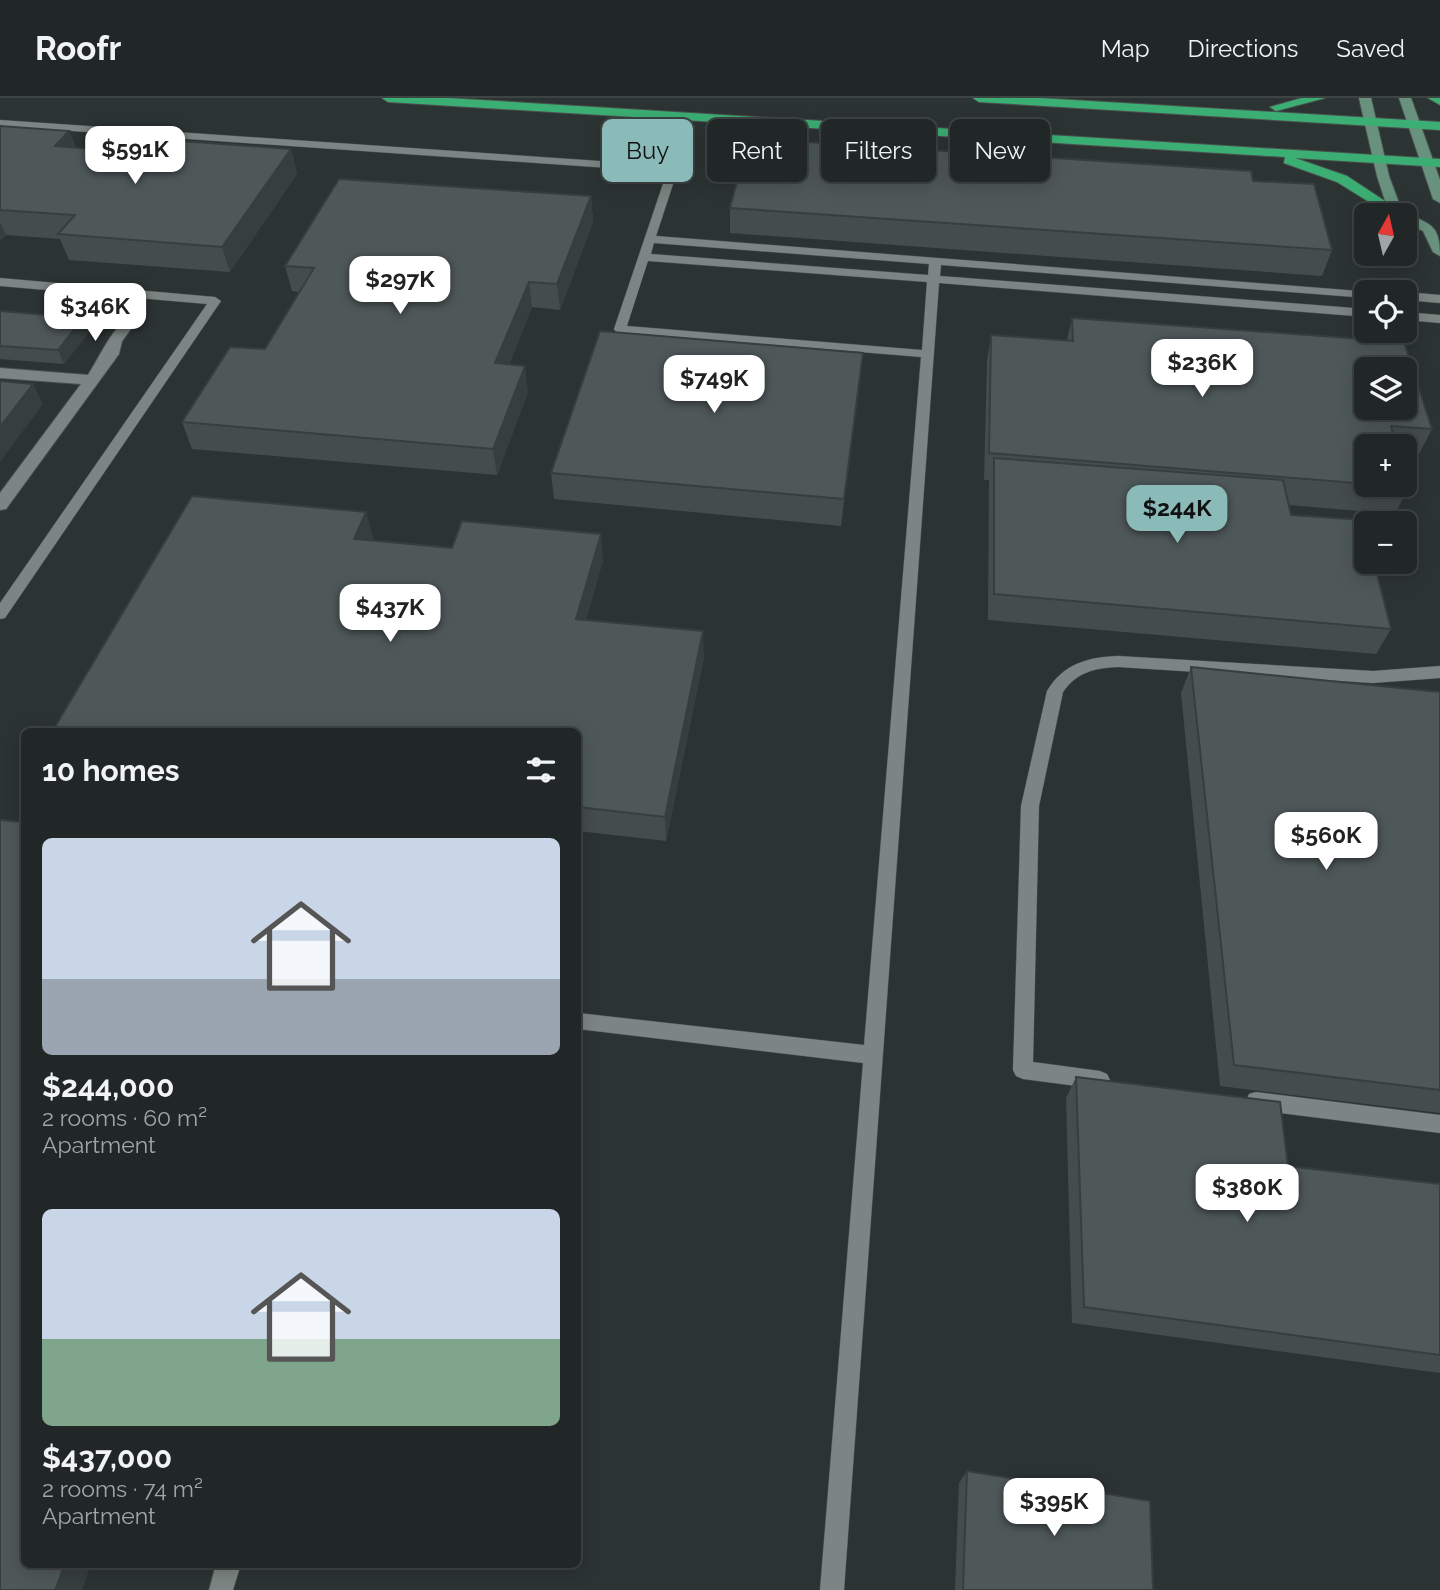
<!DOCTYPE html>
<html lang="en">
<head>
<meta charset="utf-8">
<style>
  :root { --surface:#212726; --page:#2d3332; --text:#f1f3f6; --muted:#a2a5a7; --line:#3e4443; --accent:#8bbbb9 }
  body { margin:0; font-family:Raleway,sans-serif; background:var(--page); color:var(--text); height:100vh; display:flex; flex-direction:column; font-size:26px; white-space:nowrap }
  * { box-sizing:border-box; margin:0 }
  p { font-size:23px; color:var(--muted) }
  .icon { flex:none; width:38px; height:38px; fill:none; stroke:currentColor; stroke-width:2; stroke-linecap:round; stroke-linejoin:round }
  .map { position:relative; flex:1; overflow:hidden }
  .details { position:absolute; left:21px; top:630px; width:560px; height:840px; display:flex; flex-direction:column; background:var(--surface); border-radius:10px; box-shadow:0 4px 18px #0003,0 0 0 2px var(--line) }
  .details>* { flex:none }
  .banner { position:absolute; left:602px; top:21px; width:665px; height:63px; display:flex; gap:14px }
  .needle { width:46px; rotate:8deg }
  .tools { position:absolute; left:1354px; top:105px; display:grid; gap:14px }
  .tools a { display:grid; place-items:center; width:63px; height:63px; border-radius:10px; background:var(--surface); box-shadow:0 4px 18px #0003,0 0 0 2px var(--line); font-size:35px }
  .price { position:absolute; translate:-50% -60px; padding:0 16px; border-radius:14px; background:#fff; color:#222; font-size:23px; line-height:46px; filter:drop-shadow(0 2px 4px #0008) }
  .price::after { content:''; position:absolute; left:50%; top:42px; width:21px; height:16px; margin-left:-10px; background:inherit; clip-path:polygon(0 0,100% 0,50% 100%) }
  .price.selected { background:var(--accent); color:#111 }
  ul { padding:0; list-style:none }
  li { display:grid; align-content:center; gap:14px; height:371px; padding:0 21px }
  li span { display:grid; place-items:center; height:217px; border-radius:10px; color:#555 }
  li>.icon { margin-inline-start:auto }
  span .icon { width:126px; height:126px; fill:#fffc; stroke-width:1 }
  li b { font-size:30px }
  h2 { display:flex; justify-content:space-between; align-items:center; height:84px; padding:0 21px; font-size:30px }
  .tag { padding:0 24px; border-radius:10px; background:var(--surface); box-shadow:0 4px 18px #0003,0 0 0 2px var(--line); font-size:24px; line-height:63px }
  .tag.selected { background:var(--accent); color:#111 }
  header { display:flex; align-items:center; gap:42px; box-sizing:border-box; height:98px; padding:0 35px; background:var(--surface); border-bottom:2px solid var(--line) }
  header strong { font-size:33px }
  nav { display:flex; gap:38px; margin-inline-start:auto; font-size:24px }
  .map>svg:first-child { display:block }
</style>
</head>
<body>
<header>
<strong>Roofr</strong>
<nav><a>Map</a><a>Directions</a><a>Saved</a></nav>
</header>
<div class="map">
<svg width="1440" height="1492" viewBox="0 0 1440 1492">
  <rect width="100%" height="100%" fill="#2c3433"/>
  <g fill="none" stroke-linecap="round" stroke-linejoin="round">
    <!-- lane casing -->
    <g stroke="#4b5150" stroke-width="1">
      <g id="lane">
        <path d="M 0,22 L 673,68 L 678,71 L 656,138 L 1372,194 L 1367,194 L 1367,200 L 941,167 L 940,178 L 1367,211 L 1367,219 L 939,185 L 844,1492 L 820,1492 L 863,965 L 578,931 L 578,915 L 864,947 L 921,259 L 616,234 L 614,231 L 667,74 L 0,28 ZM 654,145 L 929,166 L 928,177 L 651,156 ZM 648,163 L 927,184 L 922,252 L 627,228 Z"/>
        <polygon points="0,180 215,199 221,203 5,520 0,521 0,505 207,206 0,188"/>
        <polygon points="1405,194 1440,197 1440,205 1405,202"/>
        <polygon points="1405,214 1440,217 1440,225 1405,222"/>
        <path d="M 1118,558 L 1373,573 L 1440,568 L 1440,580 L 1373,585 L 1118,569 C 1095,570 1077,574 1063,594 L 1039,708 L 1033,964 L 1100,973 L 1107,976 L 1110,982 L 1107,988 L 1100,991 L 1023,981 L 1016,978 L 1013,972 L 1021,708 L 1047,593 C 1063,566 1088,559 1118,558 Z"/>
        <polygon points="1256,994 1440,1017 1440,1035 1256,1012 1249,1010 1246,1003 1249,996"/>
        <polygon points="216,1466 241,1466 233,1492 209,1492"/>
      </g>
    </g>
    <!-- street casing -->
    <g stroke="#4b5150" stroke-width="2">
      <path id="street" d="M 127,223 L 134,227 L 122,243 L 119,256 L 6,411 L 0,412 L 0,395 L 81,286 L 0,280 L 0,270 L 88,277 C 97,264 114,226 127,223 Z"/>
    </g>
    <!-- secondary casing -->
    <g stroke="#4b5150" stroke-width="2">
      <g id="secondary">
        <path d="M 1359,0 L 1371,0 L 1389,78 L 1402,113 C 1428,127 1440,123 1440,158 L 1433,154 L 1423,133 L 1405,124 L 1405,117 L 1389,115 L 1377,78 Z"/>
        <polygon points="1399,0 1411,0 1440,82 1440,105 1433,101"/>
      </g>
    </g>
    <!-- highway casing -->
    <g stroke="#4b5150" stroke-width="2">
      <g id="highway">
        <polygon points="382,0 447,0 1440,61 1440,69 1295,60 1347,78 1403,115 1390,117 1337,84 1284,65 1285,59 388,4"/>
        <polygon points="973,0 1039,0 1440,24 1440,32 979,4"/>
        <polygon points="1302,0 1325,0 1276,13 1270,9"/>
        <polygon points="1428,0 1440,0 1440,7"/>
      </g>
    </g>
    <!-- lane -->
    <use href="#lane" fill="#7c8583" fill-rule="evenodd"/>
    <!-- street -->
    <use href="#street" fill="#7c8583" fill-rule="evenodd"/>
    <!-- secondary -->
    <use href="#secondary" fill="#68927e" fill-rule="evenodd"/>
    <!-- highway -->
    <use href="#highway" fill="#3baf73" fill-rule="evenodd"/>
  </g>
  <!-- wall -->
  <g fill="#444c4d">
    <polygon points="0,28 69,33 76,50 127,54 291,51 297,76 230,174 69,162 60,141 6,137 0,143"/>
    <polygon points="1253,83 1332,152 1322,178 730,135 730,110"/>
    <polygon points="591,98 593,124 560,212 532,209 509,267 528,294 497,377 192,351 182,324 265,251 299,194 292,193 285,168"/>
    <polygon points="0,213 89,234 64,266 0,261"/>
    <polygon points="1072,220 1432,331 1418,358 1405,357 1405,348 1367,348 1367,387 1405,387 1408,390 1395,416 1289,407 1291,417 1391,531 1376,556 988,522 989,382 984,382 987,263 991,237 1067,242"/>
    <polygon points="863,255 841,428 554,401 551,375"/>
    <polygon points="366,414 373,440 372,442 603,462 586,522 704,559 666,743 578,733 578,634 52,634"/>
    <polygon points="1191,569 1440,594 1440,1015 1220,988 1181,595"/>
    <polygon points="1076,979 1288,1068 1440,1086 1440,1275 1072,1225 1066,1000"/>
    <polygon points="967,1373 1153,1492 955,1492 959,1385"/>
  </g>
  <!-- shaded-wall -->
  <g fill="#373e3e">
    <polygon points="69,33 79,57 55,48"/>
    <polygon points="291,51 297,76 230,174 222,149"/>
    <polygon points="591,98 593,124 560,212 557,186"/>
    <polygon points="0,124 6,137 0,143"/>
    <polygon points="529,184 532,209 499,292 495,265"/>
    <polygon points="83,220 89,234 64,266 58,252"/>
    <polygon points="863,255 860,281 841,428 844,401"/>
    <polygon points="525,268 528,294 497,377 493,351"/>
    <polygon points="33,286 43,306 0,364 0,329"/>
    <polygon points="366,414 373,440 361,467 354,441"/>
    <polygon points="601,436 603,462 579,547 576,521"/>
    <polygon points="703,533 704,559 666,743 665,719"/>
    <polygon points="65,1466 91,1466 82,1492 55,1492"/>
  </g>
  <!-- building -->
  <g fill="#4f5859" stroke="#373e3e" stroke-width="2" fill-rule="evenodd">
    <polygon points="0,28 69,33 55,48 127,54 139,40 291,51 222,149 58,136 75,117 0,112"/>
    <polygon points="748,40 1251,73 1253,83 1314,86 1332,152 730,110"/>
    <polygon points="339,81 591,98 557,186 529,184 495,265 525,268 493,351 182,324 230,249 265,251 314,170 285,168"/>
    <polygon points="0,213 83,220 58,252 0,248"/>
    <path d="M 1072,220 L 1404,244 L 1432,331 L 1391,328 L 1396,348 L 1367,348 L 1367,386 L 989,355 L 991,237 L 1073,243 ZM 1367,271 L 1405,271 L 1405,310 L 1367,310 Z"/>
    <polygon points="600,233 863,255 844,401 551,375"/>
    <polygon points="0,283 33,286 0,329"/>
    <polygon points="994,360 1283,382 1291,417 1363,422 1367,436 1367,464 1374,464 1391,531 994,496"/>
    <polygon points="1405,379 1408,390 1374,387 1405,387"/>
    <polygon points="192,398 366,414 354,441 410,446 452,450 462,423 601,436 576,521 703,533 665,719 578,709 578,634 52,634"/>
    <polygon points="1191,569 1440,594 1440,992 1234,967"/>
    <polygon points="0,722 24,724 24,1466 65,1466 55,1492 0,1492"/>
    <polygon points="1076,979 1280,1004 1288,1068 1440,1086 1440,1257 1084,1209"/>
    <polygon points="967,1373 1150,1403 1153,1492 963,1492"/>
  </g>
</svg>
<div class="tools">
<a><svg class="needle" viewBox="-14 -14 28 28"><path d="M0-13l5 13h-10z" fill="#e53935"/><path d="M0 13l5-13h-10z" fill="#a2a5a7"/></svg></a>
<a><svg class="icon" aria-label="locate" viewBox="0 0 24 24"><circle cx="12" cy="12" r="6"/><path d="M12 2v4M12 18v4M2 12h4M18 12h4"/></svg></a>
<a><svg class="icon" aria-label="layers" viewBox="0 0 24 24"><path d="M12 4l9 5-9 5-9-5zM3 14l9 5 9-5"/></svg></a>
<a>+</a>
<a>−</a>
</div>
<b class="price" style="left:135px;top:88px">$591K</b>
<b class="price" style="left:400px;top:218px">$297K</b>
<b class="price" style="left:95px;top:245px">$346K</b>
<b class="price" style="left:1202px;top:301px">$236K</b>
<b class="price" style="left:714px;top:317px">$749K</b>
<b class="price selected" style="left:1177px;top:447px">$244K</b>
<b class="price" style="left:390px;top:546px">$437K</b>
<b class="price" style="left:1326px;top:774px">$560K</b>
<b class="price" style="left:1247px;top:1126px">$380K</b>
<b class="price" style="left:1054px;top:1440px">$395K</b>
<div class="banner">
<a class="tag selected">Buy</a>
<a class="tag">Rent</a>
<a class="tag">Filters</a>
<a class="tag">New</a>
</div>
<section class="details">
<h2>10 homes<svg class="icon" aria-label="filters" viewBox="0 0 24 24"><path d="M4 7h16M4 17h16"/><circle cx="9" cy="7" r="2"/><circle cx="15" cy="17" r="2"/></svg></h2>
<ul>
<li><span style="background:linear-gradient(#c9d6e8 65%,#9aa5b1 0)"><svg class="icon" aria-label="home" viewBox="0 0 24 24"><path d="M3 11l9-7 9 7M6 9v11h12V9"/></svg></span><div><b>$244,000</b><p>2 rooms · 60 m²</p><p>Apartment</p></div></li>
<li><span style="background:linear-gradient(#c9d6e8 60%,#7fa58c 0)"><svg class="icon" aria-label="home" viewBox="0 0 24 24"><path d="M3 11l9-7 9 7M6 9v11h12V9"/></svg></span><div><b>$437,000</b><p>2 rooms · 74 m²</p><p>Apartment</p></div></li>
</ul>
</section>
</div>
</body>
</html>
